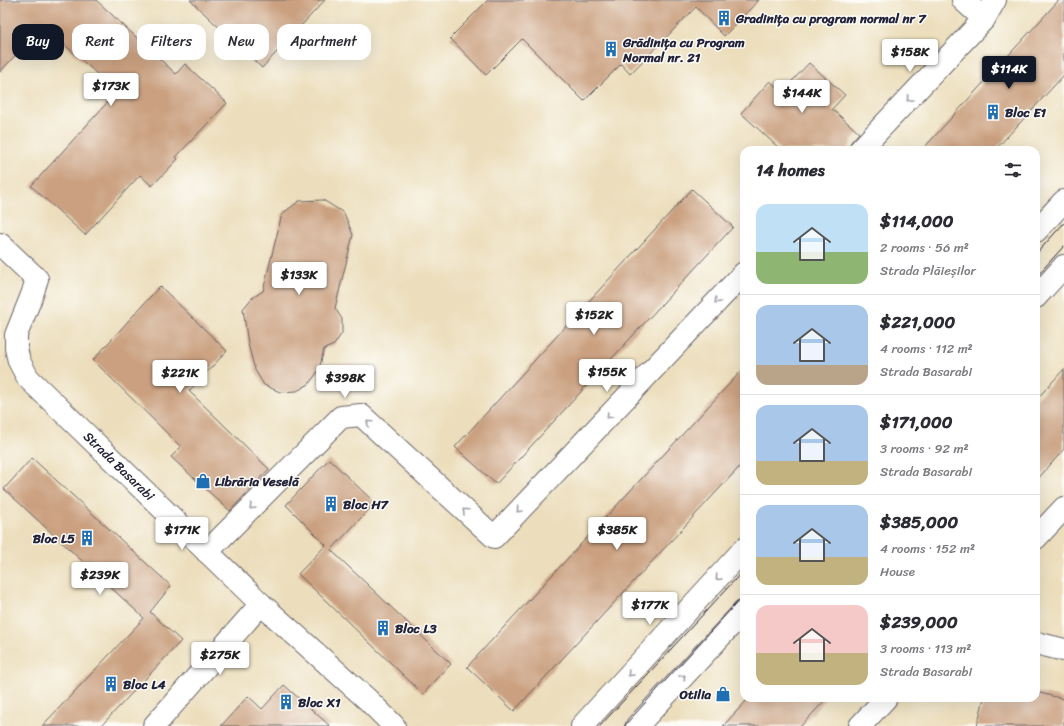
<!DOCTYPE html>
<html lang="en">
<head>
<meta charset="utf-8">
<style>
  :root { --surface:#fff; --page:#f2f2f3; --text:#2b2b33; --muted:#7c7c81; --line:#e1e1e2; --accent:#111827 }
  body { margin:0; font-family:Sriracha,sans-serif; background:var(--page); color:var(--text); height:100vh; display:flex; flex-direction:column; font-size:15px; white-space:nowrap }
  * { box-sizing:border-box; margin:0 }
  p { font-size:13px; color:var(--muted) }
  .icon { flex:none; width:22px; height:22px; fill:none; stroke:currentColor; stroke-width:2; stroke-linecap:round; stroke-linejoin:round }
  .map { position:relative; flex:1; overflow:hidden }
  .side { position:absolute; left:740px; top:146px; width:300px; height:556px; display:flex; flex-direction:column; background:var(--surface); border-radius:12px; box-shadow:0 4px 16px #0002 }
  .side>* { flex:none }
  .guide { position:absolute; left:12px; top:24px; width:380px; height:36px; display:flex; gap:8px }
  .price { position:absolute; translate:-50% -34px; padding:0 9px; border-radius:4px; background:#fff; color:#222; font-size:13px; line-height:26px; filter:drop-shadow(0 1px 2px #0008) }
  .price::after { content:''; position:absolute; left:50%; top:24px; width:12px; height:9px; margin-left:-6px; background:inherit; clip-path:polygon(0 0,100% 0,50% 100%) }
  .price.on { background:var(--accent); color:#fff }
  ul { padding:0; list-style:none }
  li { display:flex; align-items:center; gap:12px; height:100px; padding:0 16px }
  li+li { border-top:1px solid var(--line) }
  li span { display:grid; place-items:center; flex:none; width:112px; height:80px; border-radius:12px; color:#555 }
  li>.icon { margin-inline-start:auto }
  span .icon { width:48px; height:48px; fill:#fffc; stroke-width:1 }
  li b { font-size:17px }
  h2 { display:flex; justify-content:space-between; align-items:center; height:48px; padding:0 16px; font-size:17px }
  .tag { padding:0 14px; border-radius:12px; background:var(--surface); box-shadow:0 4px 16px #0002; font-size:14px; line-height:36px }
  .tag.on { background:var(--accent); color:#fff }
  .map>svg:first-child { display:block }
</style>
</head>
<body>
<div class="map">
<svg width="1064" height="726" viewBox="0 0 1064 726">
  <rect width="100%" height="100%" fill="#fdfcf7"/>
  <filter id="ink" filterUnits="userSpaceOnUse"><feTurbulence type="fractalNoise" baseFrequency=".025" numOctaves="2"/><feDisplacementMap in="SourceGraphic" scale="8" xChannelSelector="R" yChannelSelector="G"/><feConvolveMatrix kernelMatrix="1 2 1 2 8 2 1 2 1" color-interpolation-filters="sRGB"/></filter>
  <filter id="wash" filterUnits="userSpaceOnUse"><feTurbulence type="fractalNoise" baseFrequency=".012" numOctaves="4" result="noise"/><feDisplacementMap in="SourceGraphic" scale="16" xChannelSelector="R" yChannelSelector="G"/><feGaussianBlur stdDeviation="0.9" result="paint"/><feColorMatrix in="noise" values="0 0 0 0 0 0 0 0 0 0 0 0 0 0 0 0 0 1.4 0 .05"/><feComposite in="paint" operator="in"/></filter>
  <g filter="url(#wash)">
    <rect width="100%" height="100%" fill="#ecdebc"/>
    <g id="blocks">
      <!-- building -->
      <g fill="#caa080">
        <polygon points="0,0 96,0 176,74 185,64 227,103 176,157 178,159 152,186 140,175 85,235 31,186 117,92 43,25 0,72"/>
        <polygon points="190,0 325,0 262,68"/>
        <polygon points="488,0 759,0 724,36 696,7 630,74 621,64 584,101 522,39 486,75 450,38"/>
        <polygon points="1059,0 1064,0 1064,75 995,150 922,150"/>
        <polygon points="809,63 845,95 832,109 859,133 851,142 848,150 781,150 741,113 770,81 782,92"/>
        <polygon points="692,189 733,227 496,484 455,447"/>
        <polygon points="323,200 344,213 353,235 335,308 342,319 342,333 334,345 324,349 319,370 309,384 297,391 280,392 264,385 255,370 248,344 243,309 252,298 263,291 282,214 299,201"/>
        <polygon points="160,286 227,351 189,391 269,469 230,511 171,457 181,447 93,360"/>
        <polygon points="744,368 744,462 514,711 467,667"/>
        <polygon points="1064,369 1064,449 1036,481 1036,400"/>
        <polygon points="32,458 171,586 150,612 181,641 101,726 42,726 144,618 4,489"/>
        <polygon points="329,459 375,503 331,550 451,664 423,694 298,574 326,545 286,505"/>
        <polygon points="284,685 330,726 221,726 248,696 262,709"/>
        <polygon points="1036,692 1064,699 1064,726 977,726 984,698 1036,698"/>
        <polygon points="749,698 827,698 801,726 723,726"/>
      </g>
    </g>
  </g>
  <g filter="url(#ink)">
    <use href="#blocks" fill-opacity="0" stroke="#696468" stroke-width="1"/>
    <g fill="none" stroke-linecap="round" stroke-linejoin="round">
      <!-- street casing -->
      <g stroke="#696468" stroke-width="24">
        <g id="street">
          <polyline points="963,0 984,19 995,0"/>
          <polyline points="860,150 984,19"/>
          <polyline points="0,244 37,279 32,295 16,335 16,348 19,361 28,378 261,604 368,700 394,726"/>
          <polyline points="1036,538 1064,508"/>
          <polyline points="207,552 341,417 361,415 494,537 744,273"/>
          <polyline points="1036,643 1064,650"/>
          <polyline points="154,726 261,604"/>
          <polyline points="860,726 886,698"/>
        </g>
      </g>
      <!-- secondary casing -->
      <g stroke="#696468" stroke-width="24">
        <g id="secondary">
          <polyline points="1036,231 1064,201"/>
          <polyline points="1036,297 1064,266"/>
          <polyline points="582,726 744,549"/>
          <polyline points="637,726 744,611"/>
        </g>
      </g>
      <!-- street -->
      <use href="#street" stroke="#fff" stroke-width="22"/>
      <!-- secondary -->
      <use href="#secondary" stroke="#fff" stroke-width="22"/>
      <!-- tram -->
      <g stroke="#22223b" stroke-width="1">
        <polyline points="1036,254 1064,223"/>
        <polyline points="1036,277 1064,246"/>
        <polyline points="600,726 744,570"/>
        <polyline points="624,726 744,595"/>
      </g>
    </g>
    <!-- one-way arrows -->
    <defs><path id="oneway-chevron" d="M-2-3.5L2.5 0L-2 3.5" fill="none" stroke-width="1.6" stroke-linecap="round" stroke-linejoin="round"/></defs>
    <g stroke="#9c9ca7">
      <use href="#oneway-chevron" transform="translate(909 99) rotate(133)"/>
      <use href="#oneway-chevron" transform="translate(717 301) rotate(133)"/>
      <use href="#oneway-chevron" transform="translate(609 416) rotate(133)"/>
      <use href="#oneway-chevron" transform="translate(369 423) rotate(-137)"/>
      <use href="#oneway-chevron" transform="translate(252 507) rotate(135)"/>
      <use href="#oneway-chevron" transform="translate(519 510) rotate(133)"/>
      <use href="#oneway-chevron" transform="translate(465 511) rotate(-137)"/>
      <use href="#oneway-chevron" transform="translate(718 578) rotate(133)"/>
      <use href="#oneway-chevron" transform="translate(630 674) rotate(133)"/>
      <use href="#oneway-chevron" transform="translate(683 677) rotate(-47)"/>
    </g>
  </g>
  <!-- icons -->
  <defs>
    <g id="building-bare" transform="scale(1.2)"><path d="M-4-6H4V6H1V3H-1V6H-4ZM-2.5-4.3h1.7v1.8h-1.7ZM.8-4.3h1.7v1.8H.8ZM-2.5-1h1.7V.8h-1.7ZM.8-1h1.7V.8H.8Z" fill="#1f6fb2" stroke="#fdfcf7" stroke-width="2.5" paint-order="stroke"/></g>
    <g id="shop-bare" transform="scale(1.2)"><path d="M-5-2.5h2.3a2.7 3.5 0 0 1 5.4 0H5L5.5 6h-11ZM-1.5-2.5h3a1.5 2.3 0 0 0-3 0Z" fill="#1f6fb2" stroke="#fdfcf7" stroke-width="2.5" paint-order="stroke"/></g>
  </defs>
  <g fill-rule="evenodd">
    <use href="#building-bare" x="724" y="18"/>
    <use href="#building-bare" x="611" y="49"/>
    <use href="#building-bare" x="993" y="112"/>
    <use href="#shop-bare" x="203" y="481"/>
    <use href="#building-bare" x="331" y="504"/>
    <use href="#building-bare" x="87" y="538"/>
    <use href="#building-bare" x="383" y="628"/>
    <use href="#building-bare" x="111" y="684"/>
    <use href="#shop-bare" x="723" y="694"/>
    <use href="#building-bare" x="286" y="702"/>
  </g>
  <g text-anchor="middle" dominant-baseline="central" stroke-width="3" stroke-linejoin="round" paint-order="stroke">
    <!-- poi labels -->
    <g font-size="13" font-weight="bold" fill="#22223b" stroke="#fdfcf7" text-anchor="start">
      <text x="736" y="18">Gradinița cu program normal nr 7</text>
      <text x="623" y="42">Grădinița cu Program<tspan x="623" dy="15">Normal nr. 21</tspan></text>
      <text x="1005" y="112">Bloc E1</text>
      <text x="215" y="481">Librăria Veselă</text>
      <text x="343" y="504">Bloc H7</text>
      <text x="75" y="538" text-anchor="end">Bloc L5</text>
      <text x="395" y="628">Bloc L3</text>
      <text x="123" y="684">Bloc L4</text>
      <text x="711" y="694" text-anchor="end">Otilia</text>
      <text x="298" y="702">Bloc X1</text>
    </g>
    <!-- street labels -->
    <g font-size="13" fill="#22223b" stroke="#fdfcf7">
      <text transform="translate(119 466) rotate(44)">Strada Basarabi</text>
    </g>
  </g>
</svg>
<b class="price" style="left:910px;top:73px">$158K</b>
<b class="price on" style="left:1009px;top:90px">$114K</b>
<b class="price" style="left:111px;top:107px">$173K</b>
<b class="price" style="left:802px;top:114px">$144K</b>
<b class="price" style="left:299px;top:296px">$133K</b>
<b class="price" style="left:594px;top:336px">$152K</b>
<b class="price" style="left:607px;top:393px">$155K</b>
<b class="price" style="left:180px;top:394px">$221K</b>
<b class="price" style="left:345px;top:399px">$398K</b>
<b class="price" style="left:182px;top:551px">$171K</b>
<b class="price" style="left:617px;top:551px">$385K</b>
<b class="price" style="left:100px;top:596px">$239K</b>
<b class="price" style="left:650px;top:626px">$177K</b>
<b class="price" style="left:220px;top:676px">$275K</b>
<div class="guide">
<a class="tag on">Buy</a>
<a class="tag">Rent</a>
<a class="tag">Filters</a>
<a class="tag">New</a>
<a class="tag">Apartment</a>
</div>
<section class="side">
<h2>14 homes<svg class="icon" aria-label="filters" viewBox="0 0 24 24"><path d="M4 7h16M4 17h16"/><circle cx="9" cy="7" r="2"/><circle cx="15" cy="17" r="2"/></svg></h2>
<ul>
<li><span style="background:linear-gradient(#bfe0f5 60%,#8fb573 0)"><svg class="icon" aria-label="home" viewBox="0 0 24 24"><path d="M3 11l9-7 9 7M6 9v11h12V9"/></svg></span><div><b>$114,000</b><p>2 rooms · 56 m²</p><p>Strada Plăieșilor</p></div></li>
<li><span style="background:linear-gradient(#a9c7e8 75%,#b9a48a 0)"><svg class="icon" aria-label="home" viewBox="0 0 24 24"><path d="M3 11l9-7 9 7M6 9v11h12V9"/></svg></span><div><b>$221,000</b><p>4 rooms · 112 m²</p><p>Strada Basarabi</p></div></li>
<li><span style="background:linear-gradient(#a9c7e8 70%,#c2b280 0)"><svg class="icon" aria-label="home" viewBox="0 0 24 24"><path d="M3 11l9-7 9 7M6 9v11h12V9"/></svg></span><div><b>$171,000</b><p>3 rooms · 92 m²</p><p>Strada Basarabi</p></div></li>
<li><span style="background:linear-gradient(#a9c7e8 65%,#c2b280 0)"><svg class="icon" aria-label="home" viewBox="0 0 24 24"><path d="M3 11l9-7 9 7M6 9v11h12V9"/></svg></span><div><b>$385,000</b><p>4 rooms · 152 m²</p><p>House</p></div></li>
<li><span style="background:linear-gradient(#f6c9c9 60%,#c2b280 0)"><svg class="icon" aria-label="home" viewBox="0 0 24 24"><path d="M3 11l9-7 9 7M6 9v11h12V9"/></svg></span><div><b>$239,000</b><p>3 rooms · 113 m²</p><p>Strada Basarabi</p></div></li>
</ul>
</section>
</div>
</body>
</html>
